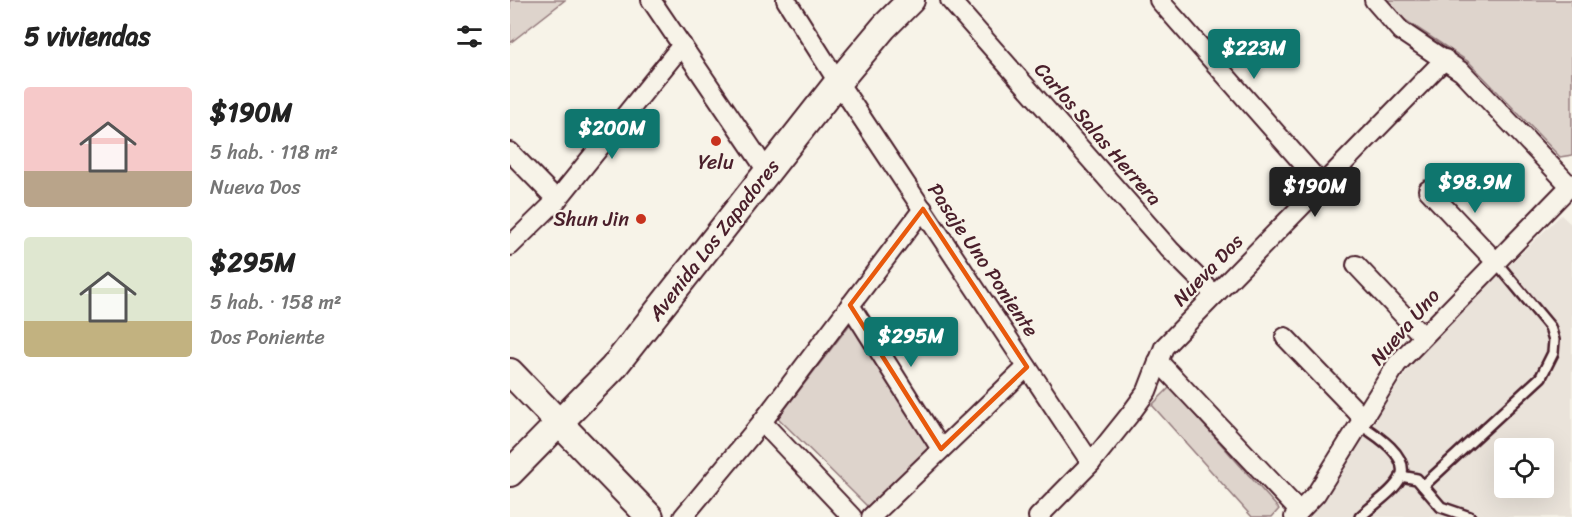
<!DOCTYPE html>
<html lang="es">
<head>
<meta charset="utf-8">
<style>
  :root { --surface:#fff; --page:#f2f2f2; --text:#222; --muted:#767676; --accent:#0f766e }
  body { margin:0; font-family:Sriracha,sans-serif; background:var(--page); color:var(--text); height:100vh; display:flex; flex-direction:column; font-size:22px; white-space:nowrap }
  * { box-sizing:border-box; margin:0 }
  p { font-size:20px; color:var(--muted) }
  .icon { flex:none; width:33px; height:33px; fill:none; stroke:currentColor; stroke-width:2; stroke-linecap:round; stroke-linejoin:round }
  .map { position:relative; flex:1; overflow:hidden }
  .drawer { display:flex; flex-direction:column; background:var(--surface); width:510px }
  .drawer>* { flex:none }
  .fabs { position:absolute; left:984px; top:438px; display:grid; gap:12px }
  .fabs a { display:grid; place-items:center; width:60px; height:60px; border-radius:6px; background:var(--surface); box-shadow:0 6px 24px #0002; font-size:30px }
  .price { position:absolute; translate:-50% -51px; padding:0 14px; border-radius:6px; background:var(--accent); color:#fff; font-size:20px; line-height:39px; filter:drop-shadow(0 2px 3px #0008) }
  .price::after { content:''; position:absolute; left:50%; top:36px; width:18px; height:14px; margin-left:-9px; background:inherit; clip-path:polygon(0 0,100% 0,50% 100%) }
  .price.selected { background:#222; color:#fff }
  ul { padding:0; list-style:none }
  li { display:flex; align-items:center; gap:18px; height:150px; padding:0 24px }
  li span { display:grid; place-items:center; flex:none; width:168px; height:120px; border-radius:6px; color:#555 }
  li>.icon { margin-inline-start:auto }
  span .icon { width:72px; height:72px; fill:#fffc; stroke-width:1 }
  li b { font-size:26px }
  h2 { display:flex; justify-content:space-between; align-items:center; height:72px; padding:0 24px; font-size:26px }
  main { display:flex; flex:1; min-height:0 }
  .map>svg:first-child { display:block }
</style>
</head>
<body>
<main>
<section class="drawer">
<h2>5 viviendas<svg class="icon" aria-label="filters" viewBox="0 0 24 24"><path d="M4 7h16M4 17h16"/><circle cx="9" cy="7" r="2"/><circle cx="15" cy="17" r="2"/></svg></h2>
<ul>
<li><span style="background:linear-gradient(#f6c9c9 70%,#b9a48a 0)"><svg class="icon" aria-label="home" viewBox="0 0 24 24"><path d="M3 11l9-7 9 7M6 9v11h12V9"/></svg></span><div><b>$190M</b><p>5 hab. · 118 m²</p><p>Nueva Dos</p></div></li>
<li><span style="background:linear-gradient(#dfe7d0 70%,#c2b280 0)"><svg class="icon" aria-label="home" viewBox="0 0 24 24"><path d="M3 11l9-7 9 7M6 9v11h12V9"/></svg></span><div><b>$295M</b><p>5 hab. · 158 m²</p><p>Dos Poniente</p></div></li>
</ul>
</section>
<div class="map">
<svg width="1062" height="517" viewBox="0 0 1062 517">
  <rect width="100%" height="100%" fill="#f7f3e8"/>
  <filter id="ink" filterUnits="userSpaceOnUse"><feTurbulence type="fractalNoise" baseFrequency=".0167" numOctaves="2"/><feDisplacementMap in="SourceGraphic" scale="12" xChannelSelector="R" yChannelSelector="G"/><feConvolveMatrix kernelMatrix="1 2 1 2 8 2 1 2 1" color-interpolation-filters="sRGB"/></filter>
  <g filter="url(#ink)">
    <!-- built -->
    <path fill="#eae3da" fill-rule="evenodd" d="M 1051,215 L 1062,225 L 1062,517 L 800,517 L 911,350 ZM 994,448 L 1034,448 L 1034,488 L 994,488 Z"/>
    <!-- green -->
    <g fill="#ded4cc" stroke="#947a7c" stroke-width="1.5">
      <polygon points="0,0 55,0 0,43"/>
      <polygon points="874,0 1062,0 1062,155 1050,157 959,62 889,16"/>
      <polygon points="341,323 423,448 359,508 268,418"/>
      <polygon points="660,387 769,509 762,517 742,517 642,405"/>
    </g>
    <g fill="none" stroke-linecap="round" stroke-linejoin="round">
      <!-- lane casing -->
      <g stroke="#4a1f2b" stroke-width="14">
        <g id="lane">
          <path d="M 849,424 C 863,433 900,455 891,477 C 884,492 861,506 850,517"/>
          <polyline points="891,476 907,479 931,507 960,517"/>
          <polyline points="913,486 1031,377 1043,353 1044,340 1040,327 986,262"/>
        </g>
      </g>
      <!-- street casing -->
      <g stroke="#4a1f2b" stroke-width="22">
        <g id="street">
          <polyline points="141,0 257,171"/>
          <polyline points="276,0 328,82 581,463"/>
          <polyline points="440,0 660,250 705,295"/>
          <polyline points="649,0 812,185"/>
          <polyline points="864,0 891,31 952,72 1062,188"/>
          <polyline points="0,152 47,200"/>
          <polyline points="918,190 986,262"/>
          <polyline points="0,246 47,200 172,45"/>
          <polyline points="846,265 913,336"/>
          <polyline points="340,305 431,449"/>
          <polyline points="775,337 853,418"/>
          <polyline points="648,361 789,511"/>
          <polyline points="252,422 342,517"/>
          <polyline points="173,517 252,422 413,209"/>
          <polyline points="361,517 517,367"/>
          <polyline points="528,517 581,463 621,413 637,391 654,347 935,59"/>
          <polyline points="784,517 806,494 887,364 1062,184"/>
        </g>
      </g>
      <!-- secondary casing -->
      <g stroke="#4a1f2b" stroke-width="30">
        <g id="secondary">
          <polyline points="0,372 140,517"/>
          <polyline points="0,473 103,368 328,82 374,27 401,0"/>
        </g>
      </g>
      <!-- lane -->
      <use href="#lane" stroke="#f7f3e8" stroke-width="9"/>
      <!-- street -->
      <use href="#street" stroke="#f7f3e8" stroke-width="18"/>
      <!-- secondary -->
      <use href="#secondary" stroke="#f7f3e8" stroke-width="26"/>
    </g>
  </g>
  <!-- marked area -->
  <path fill="none" stroke="#e8590c" stroke-width="4.5" stroke-linejoin="round" d="M 413,209 L 517,367 L 431,449 L 340,305 Z"/>
  <!-- markers -->
  <g fill="#c8321e" stroke="#f7f3e8" stroke-width="2">
    <circle cx="206" cy="141" r="6"/>
    <circle cx="131" cy="219" r="6"/>
  </g>
  <g text-anchor="middle" dominant-baseline="central" stroke-width="4.5" stroke-linejoin="round" paint-order="stroke">
    <!-- street labels -->
    <g font-size="20" fill="#4a1f2b" stroke="#f7f3e8">
      <text transform="translate(588 134) rotate(49)">Carlos Salas Herrera</text>
      <text transform="translate(204 240) rotate(-52)">Avenida Los Zapadores</text>
      <text transform="translate(473 260) rotate(56)">Pasaje Uno Poniente</text>
      <text transform="translate(698 270) rotate(-46)">Nueva Dos</text>
      <text transform="translate(895 327) rotate(-49)">Nueva Uno</text>
    </g>
    <!-- poi labels -->
    <g font-size="20" fill="#4a1f2b" stroke="#f7f3e8">
      <text x="206" y="162">Yelu</text>
      <text x="119" y="219" text-anchor="end">Shun Jin</text>
    </g>
  </g>
</svg>
<div class="fabs">
<a><svg class="icon" aria-label="locate" viewBox="0 0 24 24"><circle cx="12" cy="12" r="6"/><path d="M12 2v4M12 18v4M2 12h4M18 12h4"/></svg></a>
</div>
<b class="price" style="left:744px;top:80px">$223M</b>
<b class="price" style="left:102px;top:160px">$200M</b>
<b class="price" style="left:965px;top:214px">$98.9M</b>
<b class="price selected" style="left:805px;top:218px">$190M</b>
<b class="price" style="left:401px;top:368px">$295M</b>
</div>
</main>
</body>
</html>
